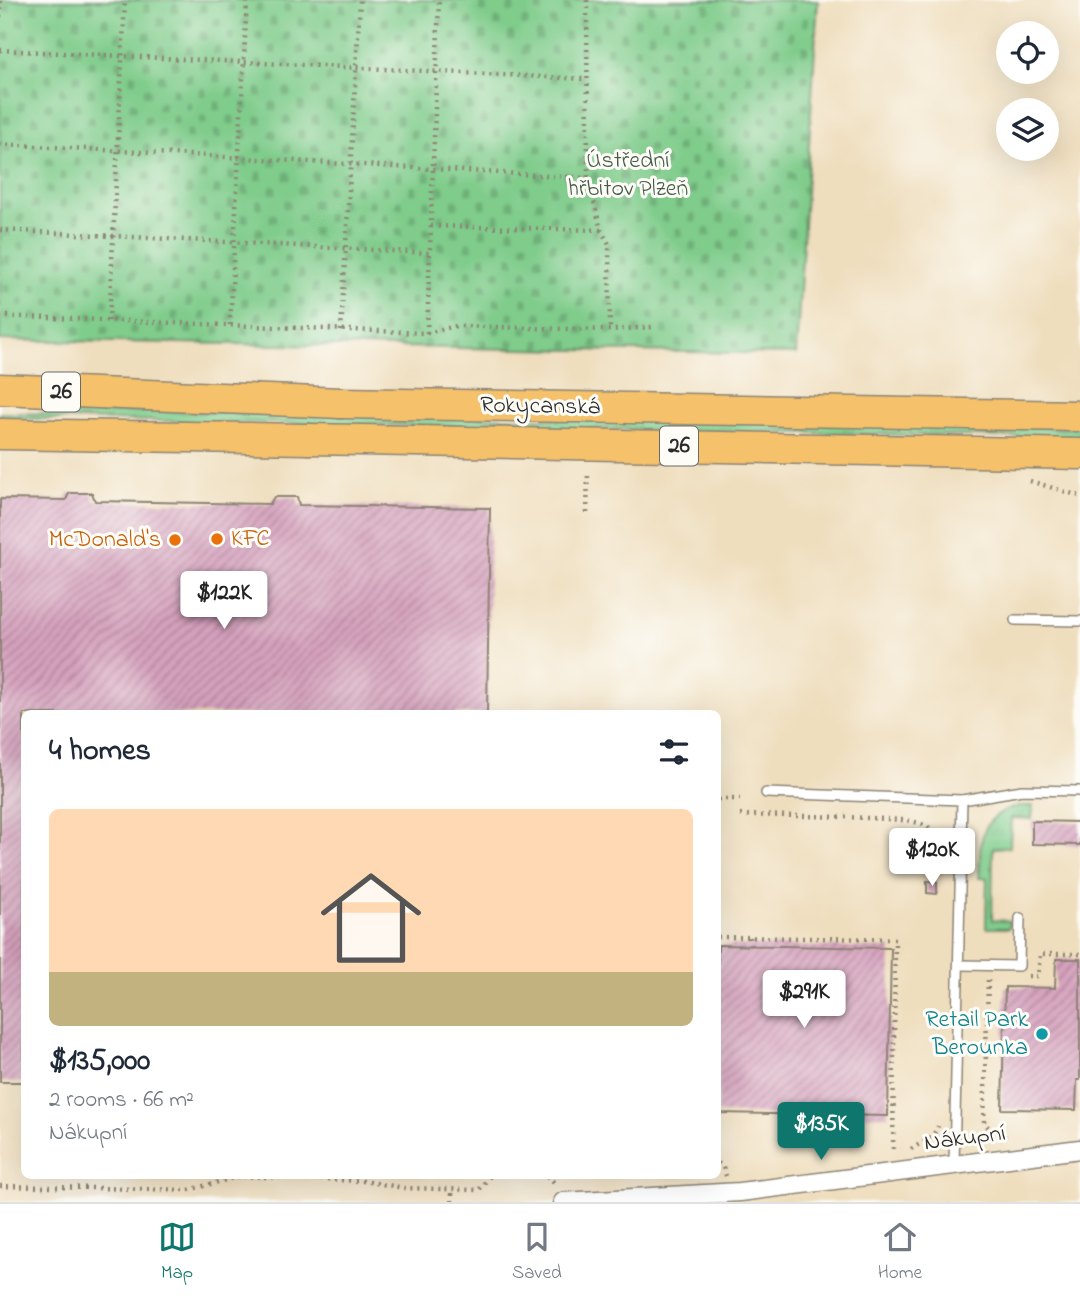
<!DOCTYPE html>
<html lang="en">
<head>
<meta charset="utf-8">
<style>
  :root { --surface:#fff; --page:#f6f6f7; --text:#1f2937; --muted:#747a83; --line:#e0e1e3; --accent:#0f766e }
  body { margin:0; font-family:"Indie Flower",sans-serif; background:var(--page); color:var(--text); height:100vh; display:flex; flex-direction:column; font-size:26px; white-space:nowrap }
  * { box-sizing:border-box; margin:0 }
  p { font-size:23px; color:var(--muted) }
  .icon { flex:none; width:38px; height:38px; fill:none; stroke:currentColor; stroke-width:2; stroke-linecap:round; stroke-linejoin:round }
  .map { position:relative; flex:1; overflow:hidden }
  .side { position:absolute; left:21px; top:710px; width:700px; height:469px; display:flex; flex-direction:column; background:var(--surface); border-radius:10px; box-shadow:0 7px 28px #0002 }
  .side>* { flex:none }
  .controls { position:absolute; left:996px; top:21px; display:grid; gap:14px }
  .controls a { display:grid; place-items:center; width:63px; height:63px; border-radius:50%; background:var(--surface); box-shadow:0 7px 28px #0002; font-size:35px }
  .price { position:absolute; translate:-50% -60px; padding:0 16px; border-radius:7px; background:#fff; color:#222; font-size:23px; line-height:46px; filter:drop-shadow(0 2px 4px #0008) }
  .price::after { content:''; position:absolute; left:50%; top:42px; width:21px; height:16px; margin-left:-10px; background:inherit; clip-path:polygon(0 0,100% 0,50% 100%) }
  .price.selected { background:var(--accent); color:#fff }
  ul { padding:0; list-style:none }
  li { display:grid; align-content:center; gap:14px; height:371px; padding:0 28px }
  li+li { border-top:2px solid var(--line) }
  li span { display:grid; place-items:center; height:217px; border-radius:10px; color:#555 }
  li>.icon { margin-inline-start:auto }
  span .icon { width:126px; height:126px; fill:#fffc; stroke-width:1 }
  li b { font-size:30px }
  h2 { display:flex; justify-content:space-between; align-items:center; height:84px; padding:0 28px; font-size:30px }
  .tab-bar { display:flex; justify-content:space-around; align-items:center; height:98px; border-top:2px solid var(--line); background:var(--surface); font-size:19px; color:var(--muted) }
  .tab-bar a { display:grid; justify-items:center; gap:4px }
  .tab-bar .selected { color:var(--accent) }
  .map>svg:first-child { display:block }
</style>
</head>
<body>
<div class="map">
<svg width="1080" height="1202" viewBox="0 0 1080 1202">
  <defs>
    <pattern id="grass-tufts" width="24" height="20" patternUnits="userSpaceOnUse" patternTransform="scale(1.75)"><rect width="24" height="20" fill="#7fcc8b"/><path d="M3 7l-1-3M5 7V3M7 7l1-3M15 17l-1-3M17 17v-4M19 17l1-3" fill="none" stroke="#6eaf78"/></pattern>
    <pattern id="cemetery-stones" width="16" height="16" patternUnits="userSpaceOnUse" patternTransform="scale(1.75)"><rect width="16" height="16" fill="#7fcc8b"/><path d="M2 7V4a2 2 0 0 1 4 0v3zM10 15v-3a2 2 0 0 1 4 0v3z" fill="#6eaf78"/></pattern>
    <pattern id="building-hatch" width="6" height="6" patternUnits="userSpaceOnUse" patternTransform="scale(1.75)"><rect width="6" height="6" fill="#d6a1bd"/><path d="M-1 1l2-2M0 6l6-6M5 7l2-2" fill="none" stroke="#ae839a"/></pattern>
  </defs>
  <rect width="100%" height="100%" fill="#fdfcf7"/>
  <filter id="ink" filterUnits="userSpaceOnUse"><feTurbulence type="fractalNoise" baseFrequency=".0143" numOctaves="2"/><feDisplacementMap in="SourceGraphic" scale="14" xChannelSelector="R" yChannelSelector="G"/><feConvolveMatrix kernelMatrix="1 2 1 2 8 2 1 2 1" color-interpolation-filters="sRGB"/></filter>
  <filter id="wash" filterUnits="userSpaceOnUse"><feTurbulence type="fractalNoise" baseFrequency=".00686" numOctaves="4" result="noise"/><feDisplacementMap in="SourceGraphic" scale="28" xChannelSelector="R" yChannelSelector="G"/><feGaussianBlur stdDeviation="1.57" result="paint"/><feColorMatrix in="noise" values="0 0 0 0 0 0 0 0 0 0 0 0 0 0 0 0 0 1.4 0 .05"/><feComposite in="paint" operator="in"/></filter>
  <g filter="url(#wash)">
    <rect width="100%" height="100%" fill="#efdebe"/>
    <!-- grass -->
    <g fill="url(#grass-tufts)" stroke="#557c5b" stroke-width="2">
      <polygon points="149,411 1080,428 1080,438 0,418 0,413 76,414"/>
      <path d="M 1020,806 L 1033,806 L 1032,819 L 1011,818 L 1010,847 L 993,848 L 992,920 L 1010,921 L 1009,928 L 986,928 L 987,878 L 979,878 C 980,843 978,814 1020,806 Z"/>
    </g>
    <!-- cemetery -->
    <polygon fill="url(#cemetery-stones)" stroke="#557c5b" stroke-width="2" points="0,0 818,0 796,354 0,340"/>
    <g id="blocks">
      <!-- building -->
      <g fill="url(#building-hatch)">
        <polygon points="69,493 92,493 95,501 270,504 274,497 297,497 299,505 490,508 487,714 24,714 24,1082 0,1082 0,499 66,500"/>
        <polygon points="1032,821 1080,822 1080,845 1032,844"/>
        <polygon points="927,881 937,882 937,894 927,893"/>
        <polygon points="718,945 891,948 888,1116 718,1113"/>
        <polygon points="1056,959 1080,959 1080,1080 1077,1080 1076,1110 1002,1109 1005,987 1055,988"/>
      </g>
    </g>
  </g>
  <g filter="url(#ink)">
    <use href="#blocks" fill-opacity="0" stroke="#8d8474" stroke-width="2"/>
    <g fill="none" stroke-linecap="round" stroke-linejoin="round">
      <!-- service casing -->
      <g stroke="#8d8474" stroke-width="12">
        <g id="service">
          <polyline points="1015,620 1080,621"/>
          <polyline points="766,793 962,800 954,1164"/>
          <polyline points="962,800 1022,790 1080,791"/>
          <polyline points="960,965 1019,966 1020,918"/>
        </g>
      </g>
      <!-- minor casing -->
      <g stroke="#8d8474" stroke-width="21">
        <polyline id="minor" points="563,1202 740,1192 1080,1149"/>
      </g>
      <!-- primary casing -->
      <g stroke="#8d8474" stroke-width="33">
        <g id="primary">
          <polyline points="0,389 341,403"/>
          <polyline points="0,434 309,439"/>
        </g>
      </g>
      <!-- trunk casing -->
      <g stroke="#8d8474" stroke-width="33">
        <g id="trunk">
          <polyline points="341,403 1080,416"/>
          <polyline points="309,439 1080,454"/>
        </g>
      </g>
      <!-- path -->
      <g stroke="#8d8474" stroke-width="4.5" stroke-dasharray="2 5" stroke-linecap="butt">
        <polyline points="587,0 588,178 601,230 609,244 610,330"/>
        <polyline points="0,17 1,0"/>
        <polyline points="0,50 586,79"/>
        <polyline points="0,144 588,178"/>
        <polyline points="431,226 601,230"/>
        <polyline points="0,230 430,253"/>
        <polyline points="0,316 427,333 456,326 610,330 652,327"/>
        <polyline points="109,321 125,0"/>
        <polyline points="230,325 247,0"/>
        <polyline points="341,331 360,0"/>
        <polyline points="427,333 439,0"/>
        <polyline points="1030,481 1080,496"/>
        <polyline points="587,513 588,471"/>
        <polyline points="718,799 740,799"/>
        <path d="M 740,815 C 789,816 838,816 886,819 C 900,820 916,820 928,827 C 942,835 943,851 943,865"/>
        <polyline points="718,937 895,939 893,1154"/>
        <polyline points="750,937 751,946"/>
        <polyline points="1028,976 1038,976 1040,954 1080,954"/>
        <polyline points="988,980 984,1123 989,1128 1006,1137"/>
        <path d="M 911,1149 C 921,1143 935,1137 938,1126"/>
        <polyline points="718,1163 723,1167 726,1176"/>
        <polyline points="547,1176 557,1185"/>
        <polyline points="0,1186 189,1190 240,1176 364,1181 404,1188 479,1190 490,1176"/>
        <polyline points="452,1202 452,1189"/>
      </g>
      <!-- service -->
      <use href="#service" stroke="#fff" stroke-width="9"/>
      <!-- minor -->
      <use href="#minor" stroke="#fff" stroke-width="18"/>
      <!-- primary -->
      <use href="#primary" stroke="#f5c16b" stroke-width="30"/>
      <!-- trunk -->
      <use href="#trunk" stroke="#f5c16b" stroke-width="30"/>
    </g>
  </g>
  <!-- markers -->
  <g fill="#e8710a" stroke="#fdfcf7" stroke-width="2.5">
    <circle cx="217" cy="539" r="7"/>
    <circle cx="175" cy="540" r="7"/>
  </g>
  <circle fill="#0f9aa8" stroke="#fdfcf7" stroke-width="2.5" cx="1042" cy="1034" r="7"/>
  <g text-anchor="middle" dominant-baseline="central" stroke-width="6" stroke-linejoin="round" paint-order="stroke">
    <!-- shield labels -->
    <g fill="#fdfcf7" stroke="#6a6a68" stroke-width="2">
      <rect x="42" y="372.5" width="38" height="39" rx="5"/>
      <rect x="660" y="426.5" width="38" height="39" rx="5"/>
    </g>
    <g font-size="23" font-weight="bold" fill="#2b2b2b">
      <text x="61" y="392">26</text>
      <text x="679" y="446">26</text>
    </g>
    <!-- park labels -->
    <g font-size="24" fill="#445b48" stroke="#fdfcf7">
      <text x="628" y="161">Ústřední<tspan x="628" dy="28">hřbitov Plzeň</tspan></text>
    </g>
    <!-- street labels -->
    <g font-size="24" fill="#2b2b2b" stroke="#fdfcf7">
      <text transform="translate(540 407) rotate(1)">Rokycanská</text>
      <text transform="translate(965 1139) rotate(-7)">Nákupní</text>
    </g>
    <!-- food labels -->
    <g font-size="24" fill="#c56008" stroke="#fdfcf7" text-anchor="start">
      <text x="231" y="539">KFC</text>
      <text x="161" y="540" text-anchor="end">McDonald's</text>
    </g>
    <!-- culture labels -->
    <g font-size="24" fill="#0d838f" stroke="#fdfcf7" text-anchor="end">
      <text x="1028" y="1020">Retail Park<tspan x="1028" dy="28">Berounka</tspan></text>
    </g>
  </g>
</svg>
<div class="controls">
<a><svg class="icon" aria-label="locate" viewBox="0 0 24 24"><circle cx="12" cy="12" r="6"/><path d="M12 2v4M12 18v4M2 12h4M18 12h4"/></svg></a>
<a><svg class="icon" aria-label="layers" viewBox="0 0 24 24"><path d="M12 4l9 5-9 5-9-5zM3 14l9 5 9-5"/></svg></a>
</div>
<b class="price" style="left:224px;top:631px">$122K</b>
<b class="price" style="left:932px;top:888px">$120K</b>
<b class="price" style="left:804px;top:1030px">$291K</b>
<b class="price selected" style="left:821px;top:1162px">$135K</b>
<section class="side">
<h2>4 homes<svg class="icon" aria-label="filters" viewBox="0 0 24 24"><path d="M4 7h16M4 17h16"/><circle cx="9" cy="7" r="2"/><circle cx="15" cy="17" r="2"/></svg></h2>
<ul>
<li><span style="background:linear-gradient(#ffd9b3 75%,#c2b280 0)"><svg class="icon" aria-label="home" viewBox="0 0 24 24"><path d="M3 11l9-7 9 7M6 9v11h12V9"/></svg></span><div><b>$135,000</b><p>2 rooms · 66 m²</p><p>Nákupní</p></div></li>
</ul>
</section>
</div>
<nav class="tab-bar">
<a class="selected"><svg class="icon" aria-label="map" viewBox="0 0 24 24"><path d="M3 6l6-2 6 2 6-2v14l-6 2-6-2-6 2zM9 4v14M15 6v14"/></svg>Map</a>
<a><svg class="icon" aria-label="saved" viewBox="0 0 24 24"><path d="M7 4h10v16l-5-4-5 4z"/></svg>Saved</a>
<a><svg class="icon" aria-label="home" viewBox="0 0 24 24"><path d="M3 11l9-7 9 7M6 9v11h12V9"/></svg>Home</a>
</nav>
</body>
</html>
